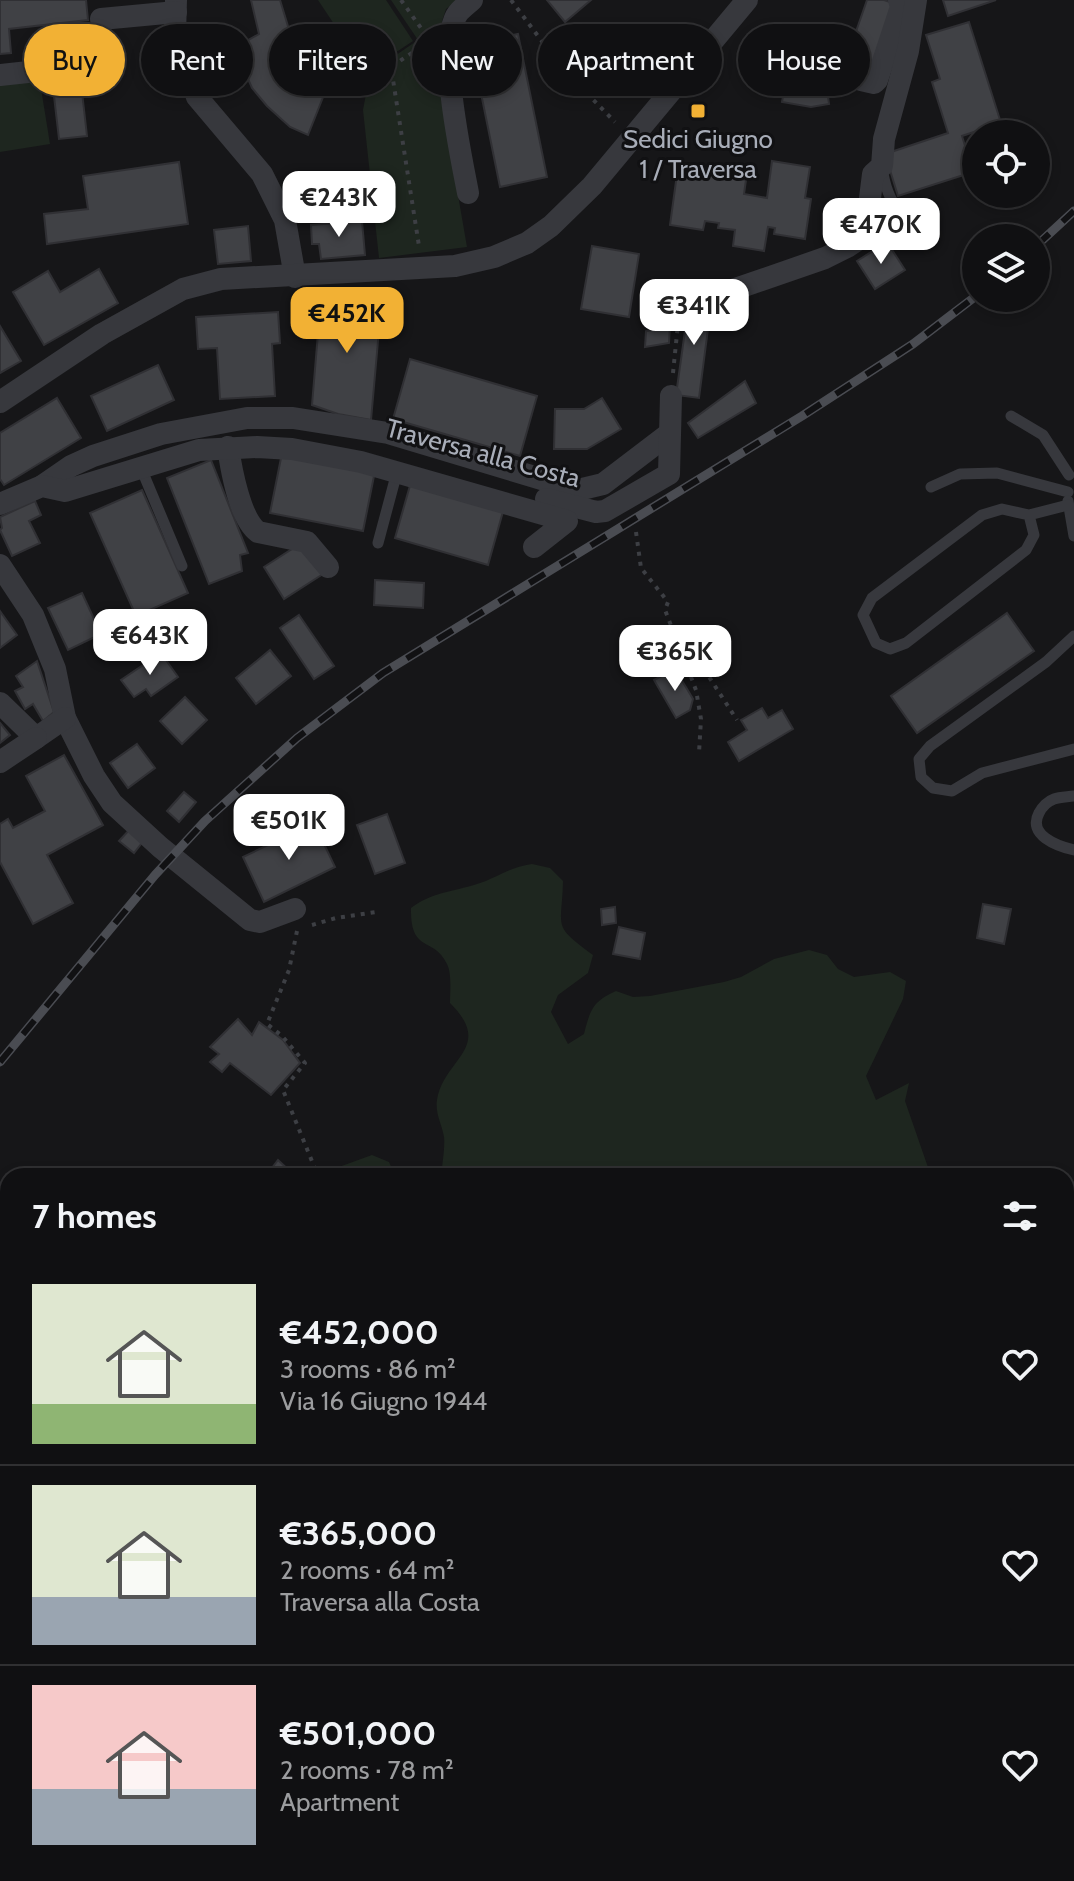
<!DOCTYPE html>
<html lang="en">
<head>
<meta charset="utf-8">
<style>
  :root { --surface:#101012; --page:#1e1e20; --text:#f1f3f6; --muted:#9c9d9f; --line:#303032; --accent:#f2b134 }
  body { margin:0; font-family:Cabin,sans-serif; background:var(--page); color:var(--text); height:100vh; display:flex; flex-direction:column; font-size:30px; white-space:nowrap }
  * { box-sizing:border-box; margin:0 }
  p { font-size:26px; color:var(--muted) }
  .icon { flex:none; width:44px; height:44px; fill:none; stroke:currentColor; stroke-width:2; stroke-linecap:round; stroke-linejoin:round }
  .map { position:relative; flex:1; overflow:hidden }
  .details { position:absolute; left:0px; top:1168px; width:1074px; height:714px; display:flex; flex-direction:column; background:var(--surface); border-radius:24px 24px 0 0; box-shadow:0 4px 12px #0003,0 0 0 2px var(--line) }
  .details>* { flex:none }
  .guide { position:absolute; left:24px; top:24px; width:1026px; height:72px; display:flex; gap:16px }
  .buttons { position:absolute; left:962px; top:120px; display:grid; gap:16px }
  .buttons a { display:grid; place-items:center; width:88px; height:88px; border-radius:50%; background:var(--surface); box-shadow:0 4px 12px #0003,0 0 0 2px var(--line); font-size:40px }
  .price { position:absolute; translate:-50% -68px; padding:0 18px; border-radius:16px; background:#fff; color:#222; font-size:26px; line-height:52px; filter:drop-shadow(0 2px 4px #0008) }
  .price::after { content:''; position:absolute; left:50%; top:48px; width:24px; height:18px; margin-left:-12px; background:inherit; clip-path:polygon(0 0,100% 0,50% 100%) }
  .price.selected { background:var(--accent); color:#111 }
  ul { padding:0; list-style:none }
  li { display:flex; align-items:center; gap:24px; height:200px; padding:0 32px }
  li+li { border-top:2px solid var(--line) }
  li span { display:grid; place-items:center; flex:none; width:224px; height:160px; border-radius:0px; color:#555 }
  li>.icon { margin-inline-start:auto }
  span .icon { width:96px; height:96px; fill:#fffc; stroke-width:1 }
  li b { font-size:34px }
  h2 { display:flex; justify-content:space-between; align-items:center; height:96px; padding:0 32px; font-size:34px }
  .chip { padding:0 28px; border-radius:36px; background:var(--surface); box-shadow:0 4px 12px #0003,0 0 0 2px var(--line); font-size:28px; line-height:72px }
  .chip.selected { background:var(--accent); color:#111 }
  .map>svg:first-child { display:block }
</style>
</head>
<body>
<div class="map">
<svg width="1074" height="1881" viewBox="0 0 1074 1881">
  <rect width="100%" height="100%" fill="#161618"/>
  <!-- green -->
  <g fill="#1e261f">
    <polygon points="318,0 386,0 413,41 366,72"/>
    <polygon points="391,0 457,0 446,9 442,21 441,97 467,247 379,258 363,110 370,73 418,40"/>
    <polygon points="39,76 50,144 0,152 0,83"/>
    <path d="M 532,864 L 550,868 L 563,881 C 562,929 551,924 593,955 L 588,973 L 558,995 L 551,1012 L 568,1044 L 584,1034 C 590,1010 593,1001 616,991 L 633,997 L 650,996 L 724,982 L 741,977 L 774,959 L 809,950 L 827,955 L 838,969 L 854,977 L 890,972 L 906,981 L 903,999 L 866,1076 L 876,1100 L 909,1083 L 905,1101 L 931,1176 L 433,1176 L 442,1168 C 443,1158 445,1146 444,1137 C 442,1124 435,1114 437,1100 C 444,1058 495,1048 450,1003 C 450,992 452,974 447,964 C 434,936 410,954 411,908 C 432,892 452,892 477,884 C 497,878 509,867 532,864 Z"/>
    <polygon points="372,1155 389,1162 395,1176 321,1176 339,1167"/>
    <polygon points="8,1310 8,1745 0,1740 0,1313"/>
  </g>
  <!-- building -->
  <g fill="#404145" stroke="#303034" stroke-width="2">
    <polygon points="0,0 86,0 88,20 9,29 11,53 0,54"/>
    <polygon points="251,0 280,0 291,36 307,32 315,50 333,72 308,135 290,127 267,106 252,88 241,63 236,47 259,34"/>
    <polygon points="547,0 591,0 565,22"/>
    <polygon points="867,0 884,0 899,5 875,73 845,63"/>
    <polygon points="943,0 996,0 948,16"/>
    <polygon points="969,22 1001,123 962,136 973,172 898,196 885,154 948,133 932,82 940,79 926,35"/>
    <polygon points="518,34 547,177 500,187 471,44"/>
    <polygon points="809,36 817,71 826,81 829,104 811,107 782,102 787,73 787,38"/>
    <polygon points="82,92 87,136 59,139 54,96"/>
    <polygon points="772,161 810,167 805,198 811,199 805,239 774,234 775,228 768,227 764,251 733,246 735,230 718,228 719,223 705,221 703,230 670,225 677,174 707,179 707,174 746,180 744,194 767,198"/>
    <polygon points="179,162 188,224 47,244 44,214 88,209 83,176"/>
    <polygon points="362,221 365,255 321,259 319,244 312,244 311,225"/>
    <polygon points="248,226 251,261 218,264 214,230"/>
    <polygon points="887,242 905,270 875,289 857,261"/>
    <polygon points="592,246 639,254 629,317 581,309"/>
    <polygon points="99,269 118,303 44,345 13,292 48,271 60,292"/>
    <polygon points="690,295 712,298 699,398 676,395"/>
    <polygon points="382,296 371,420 338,414 312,405 321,297"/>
    <polygon points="278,312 280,343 272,344 275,396 220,399 217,348 198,349 196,317"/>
    <polygon points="654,322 670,324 669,343 645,347 646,331 652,330"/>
    <polygon points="0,326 21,361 0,373"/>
    <polygon points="410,359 537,396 520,456 393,419"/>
    <polygon points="158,365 174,400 107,431 91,396"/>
    <polygon points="745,381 756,403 698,438 688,423"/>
    <polygon points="57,398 81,438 4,485 0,479 0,433"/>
    <polygon points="602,398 621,429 587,449 554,449 555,409 584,409"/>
    <polygon points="282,453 375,471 363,531 270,513"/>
    <polygon points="211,460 248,553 240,555 242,571 209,584 167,478"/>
    <polygon points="411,482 504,508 488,565 395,538"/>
    <polygon points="142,490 188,593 136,616 90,513"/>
    <polygon points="35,501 41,515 29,521 40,543 12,556 0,530 2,528 0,517"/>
    <polygon points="303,542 323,574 284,599 264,567"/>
    <polygon points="375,580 424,583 423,608 374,605"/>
    <polygon points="82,593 101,634 68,650 48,608"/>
    <polygon points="0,611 17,635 0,648"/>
    <polygon points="1007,613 1034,651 917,733 891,696"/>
    <polygon points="299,615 334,666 314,679 280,628"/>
    <polygon points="270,650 291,676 256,704 236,678"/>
    <polygon points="161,653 178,677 151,696 146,689 134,697 121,680"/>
    <polygon points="37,661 54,712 43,721 33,704 25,709 15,691 23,687 16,676"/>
    <polygon points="675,669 693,699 690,710 676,718 654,680"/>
    <polygon points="185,697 207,720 182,744 160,721"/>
    <polygon points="762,708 768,718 782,710 793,729 739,761 728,742 747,730 741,720"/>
    <polygon points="0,723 10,735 0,743"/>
    <polygon points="137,744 155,768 128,788 110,763"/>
    <polygon points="64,755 103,825 47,855 73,903 33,924 0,862 0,824 8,819 13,828 45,811 26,776"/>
    <polygon points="184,792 196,802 179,822 167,811"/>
    <polygon points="387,814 405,863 375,874 357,825"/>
    <polygon points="314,823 335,867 264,902 243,857"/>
    <polygon points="131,828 145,839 134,853 119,841"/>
    <polygon points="983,904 1011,909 1004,944 977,938"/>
    <polygon points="615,907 616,923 602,925 601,909"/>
    <polygon points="619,927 645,933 640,959 613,954"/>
    <polygon points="238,1019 252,1035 259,1022 283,1040 300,1063 271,1095 230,1063 222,1072 210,1062 219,1054 210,1047"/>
    <polygon points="278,1160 294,1175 293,1176 266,1176"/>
  </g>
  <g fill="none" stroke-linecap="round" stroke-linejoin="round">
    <!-- path -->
    <g stroke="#3d3f44" stroke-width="4" stroke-dasharray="4 6" stroke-linecap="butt">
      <polyline points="401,0 428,38 428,42 391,67 419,246"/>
      <polyline points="511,0 562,68 615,122"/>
      <polyline points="673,373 679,314"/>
      <polyline points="636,532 641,568 668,602 665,610 696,690 701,719 699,753"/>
      <polyline points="678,644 687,643 737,720"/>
      <polyline points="312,925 336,918 376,912"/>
      <polyline points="297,931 289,970 267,1024 282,1036 305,1063 283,1090 318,1176"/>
      <polyline points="1037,1874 1038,1881"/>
      <polyline points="866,1881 867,1874"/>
      <polyline points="946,1881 955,1874"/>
    </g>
    <!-- lane -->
    <g stroke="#37383d" stroke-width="11">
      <path d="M 882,167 C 884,182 888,198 899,211 L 913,210"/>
      <polyline points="1011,416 1043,435 1069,475"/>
      <polyline points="141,468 182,566"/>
      <polyline points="931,487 960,474 997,473 1068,492"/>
      <polyline points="1068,501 1074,536"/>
      <polyline points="1029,515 1034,535 1026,550 906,643 890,649 876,643 863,615 872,598 982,515 1002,509 1029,515 1068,505"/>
      <polyline points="378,543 397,472"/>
      <polyline points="1074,636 1046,662 930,746 919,759 921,777 933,788 952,791 982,773 1074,749"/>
      <path d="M 1074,796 C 1068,797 1060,797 1054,799 C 1048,801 1042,807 1039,813 C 1027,835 1057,846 1074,850"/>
    </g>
    <!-- street -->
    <g stroke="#37383d" stroke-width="22">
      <polyline points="176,0 175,35 197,97 262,174 285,220 295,277"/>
      <polyline points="101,19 176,12"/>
      <polyline points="0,75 74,67"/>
      <polyline points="861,80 874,83 877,80 901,7 899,0"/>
      <path d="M 468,193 C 461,156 436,43 458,13 C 462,8 468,4 472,0"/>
      <polyline points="681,291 715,296 825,258 847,247 859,239 867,222 873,174 882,166 884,139 908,51 916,0"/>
      <polyline points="0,402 102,334 183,289 221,279 455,266 494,257 527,243 551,226 592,186 747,0"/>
      <path d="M 228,447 C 231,468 240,519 258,532 L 307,542 L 328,567"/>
      <polyline points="42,486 71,466 93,456 161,434 247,418 293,418 388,433 578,490 603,484 666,436"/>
      <polyline points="546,499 596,512 605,511 669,474 671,396"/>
      <polyline points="0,504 42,486 65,491 199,450 257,447 292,449 361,462 567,521 534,547"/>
      <polyline points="0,565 33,615 55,669 65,718 94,776 112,803 160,847 250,920 260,922 295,909"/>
      <polyline points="0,703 36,738 65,718"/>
      <polyline points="0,762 36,738"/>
    </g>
    <!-- rail casing -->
    <g stroke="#4a4c52" stroke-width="9">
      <g id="rail">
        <polyline points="1036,246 1074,211"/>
        <polyline points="0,1062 155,875 205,821 297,738 383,673 802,416 913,344 976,296"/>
      </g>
    </g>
    <!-- rail -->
    <use href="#rail" stroke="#111113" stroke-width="6" stroke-dasharray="18" stroke-linecap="butt"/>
  </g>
  <!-- markers -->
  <rect fill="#f2b134" stroke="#111113" stroke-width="3" x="690" y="103" width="16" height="16" rx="4"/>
  <g text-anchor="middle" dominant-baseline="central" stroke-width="6" stroke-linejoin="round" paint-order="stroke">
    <!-- poi labels -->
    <g font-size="26" fill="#a8adb8" stroke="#111113">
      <text x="698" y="139">Sedici Giugno<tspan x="698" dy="30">1 / Traversa</tspan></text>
    </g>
    <!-- street labels -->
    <g font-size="26" fill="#a8adb8" stroke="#111113">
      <text transform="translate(483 453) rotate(15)">Traversa alla Costa</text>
    </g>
  </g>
</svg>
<div class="buttons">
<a><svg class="icon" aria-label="locate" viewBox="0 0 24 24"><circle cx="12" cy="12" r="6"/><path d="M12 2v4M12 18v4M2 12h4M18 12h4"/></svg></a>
<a><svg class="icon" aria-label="layers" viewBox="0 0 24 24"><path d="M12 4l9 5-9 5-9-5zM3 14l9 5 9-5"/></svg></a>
</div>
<b class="price" style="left:339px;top:239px">€243K</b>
<b class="price" style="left:881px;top:266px">€470K</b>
<b class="price" style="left:694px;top:347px">€341K</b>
<b class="price selected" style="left:347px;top:355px">€452K</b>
<b class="price" style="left:150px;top:677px">€643K</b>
<b class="price" style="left:675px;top:693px">€365K</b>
<b class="price" style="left:289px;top:862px">€501K</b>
<div class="guide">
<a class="chip selected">Buy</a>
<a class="chip">Rent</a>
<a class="chip">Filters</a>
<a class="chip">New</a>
<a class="chip">Apartment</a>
<a class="chip">House</a>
</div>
<section class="details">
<h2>7 homes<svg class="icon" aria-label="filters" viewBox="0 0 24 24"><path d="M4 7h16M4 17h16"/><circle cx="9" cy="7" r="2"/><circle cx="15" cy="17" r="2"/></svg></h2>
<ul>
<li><span style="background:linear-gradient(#dfe7d0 75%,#8fb573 0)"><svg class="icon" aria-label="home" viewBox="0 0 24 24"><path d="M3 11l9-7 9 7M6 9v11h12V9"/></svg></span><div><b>€452,000</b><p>3 rooms · 86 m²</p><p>Via 16 Giugno 1944</p></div><svg class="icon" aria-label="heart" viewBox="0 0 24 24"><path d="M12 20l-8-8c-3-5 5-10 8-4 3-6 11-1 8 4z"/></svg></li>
<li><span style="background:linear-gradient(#dfe7d0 70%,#9aa5b1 0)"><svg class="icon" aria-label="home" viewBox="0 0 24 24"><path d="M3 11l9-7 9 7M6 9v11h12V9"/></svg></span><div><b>€365,000</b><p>2 rooms · 64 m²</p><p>Traversa alla Costa</p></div><svg class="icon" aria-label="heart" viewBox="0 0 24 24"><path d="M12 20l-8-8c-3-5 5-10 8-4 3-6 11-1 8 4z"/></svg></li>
<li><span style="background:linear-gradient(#f6c9c9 65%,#9aa5b1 0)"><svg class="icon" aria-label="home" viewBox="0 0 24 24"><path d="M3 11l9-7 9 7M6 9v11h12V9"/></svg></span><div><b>€501,000</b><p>2 rooms · 78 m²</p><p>Apartment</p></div><svg class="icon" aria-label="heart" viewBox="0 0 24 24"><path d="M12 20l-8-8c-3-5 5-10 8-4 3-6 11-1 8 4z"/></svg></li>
</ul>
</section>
</div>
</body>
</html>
